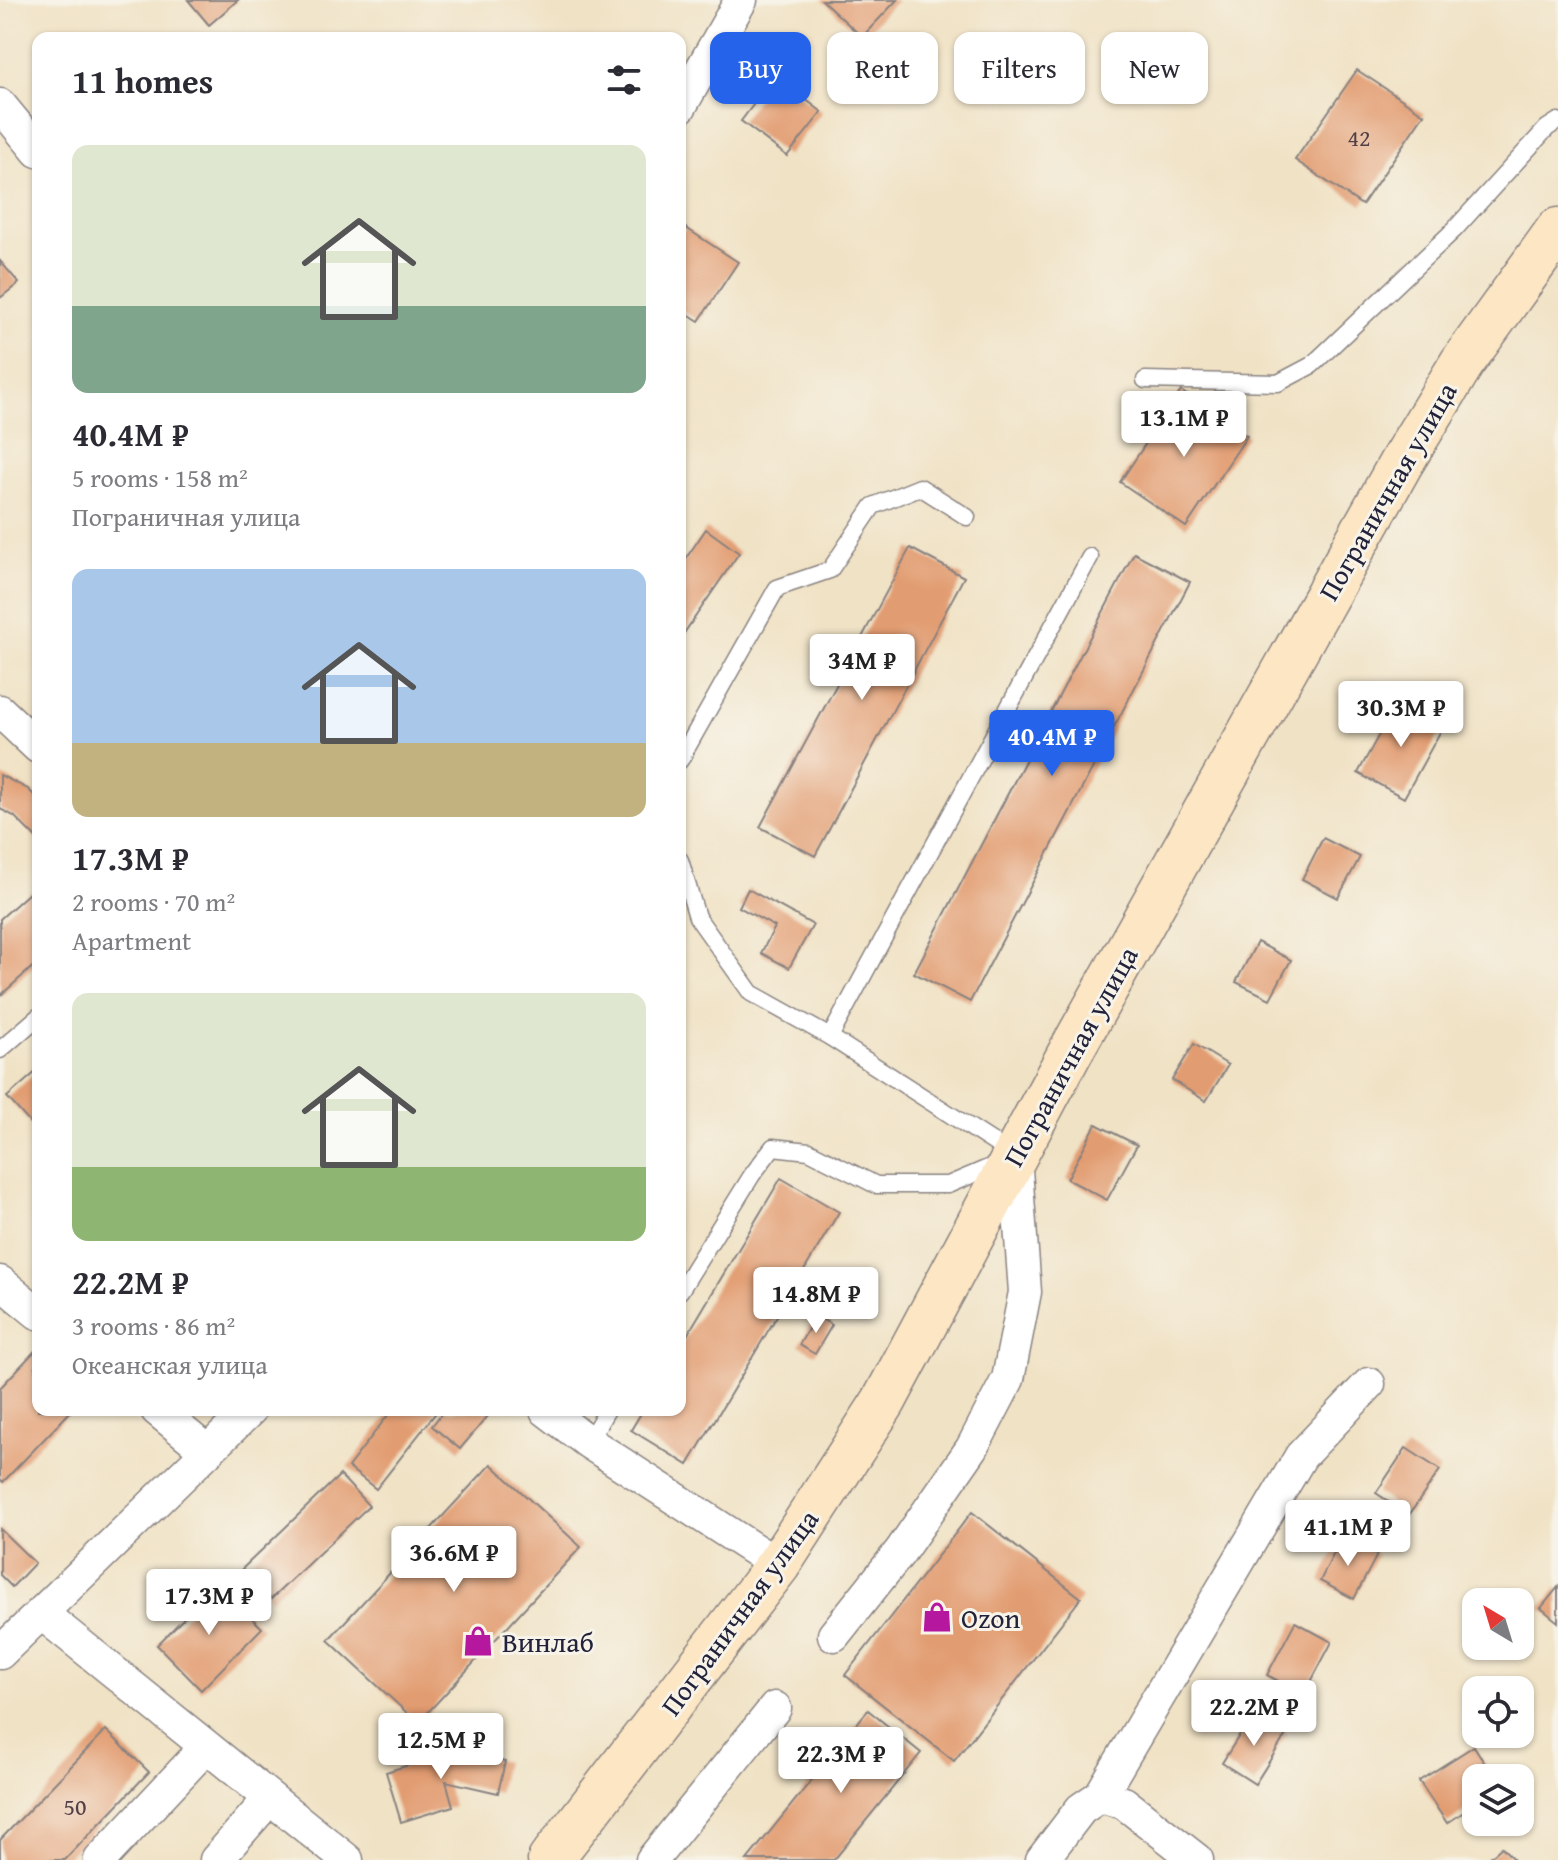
<!DOCTYPE html>
<html lang="en">
<head>
<meta charset="utf-8">
<style>
  :root { --surface:#fff; --page:#f7f7f7; --text:#2b2b33; --muted:#7c7c81; --accent:#2563eb }
  body { margin:0; font-family:"Gentium Book Plus",serif; background:var(--page); color:var(--text); height:100vh; display:flex; flex-direction:column; font-size:30px; white-space:nowrap }
  * { box-sizing:border-box; margin:0 }
  p { font-size:26px; color:var(--muted) }
  .icon { flex:none; width:44px; height:44px; fill:none; stroke:currentColor; stroke-width:2; stroke-linecap:round; stroke-linejoin:round }
  .map { position:relative; flex:1; overflow:hidden }
  .drawer { position:absolute; left:32px; top:32px; width:654px; height:1384px; display:flex; flex-direction:column; background:var(--surface); border-radius:16px; box-shadow:0 2px 6px #0004 }
  .drawer>* { flex:none }
  .top-card { position:absolute; left:710px; top:32px; width:728px; height:72px; display:flex; gap:16px }
  .needle { width:52px; rotate:322deg }
  .tools { position:absolute; left:1462px; top:1588px; display:grid; gap:16px }
  .tools a { display:grid; place-items:center; width:72px; height:72px; border-radius:16px; background:var(--surface); box-shadow:0 2px 6px #0004; font-size:40px }
  .price { position:absolute; translate:-50% -68px; padding:0 18px; border-radius:8px; background:#fff; color:#222; font-size:26px; line-height:52px; filter:drop-shadow(0 2px 4px #0008) }
  .price::after { content:''; position:absolute; left:50%; top:48px; width:24px; height:18px; margin-left:-12px; background:inherit; clip-path:polygon(0 0,100% 0,50% 100%) }
  .price.active { background:var(--accent); color:#fff }
  ul { padding:0; list-style:none }
  li { display:grid; align-content:center; gap:16px; height:424px; padding:0 40px }
  li span { display:grid; place-items:center; height:248px; border-radius:16px; color:#555 }
  li>.icon { margin-inline-start:auto }
  span .icon { width:144px; height:144px; fill:#fffc; stroke-width:1 }
  li b { font-size:34px }
  h2 { display:flex; justify-content:space-between; align-items:center; height:96px; padding:0 40px; font-size:34px }
  .pill { padding:0 28px; border-radius:16px; background:var(--surface); box-shadow:0 2px 6px #0004; font-size:28px; line-height:72px }
  .pill.active { background:var(--accent); color:#fff }
  .map>svg:first-child { display:block }
</style>
</head>
<body>
<div class="map">
<svg width="1558" height="1860" viewBox="0 0 1558 1860">
  <rect width="100%" height="100%" fill="#f7f3e8"/>
  <filter id="ink" filterUnits="userSpaceOnUse"><feTurbulence type="fractalNoise" baseFrequency=".0125" numOctaves="2"/><feDisplacementMap in="SourceGraphic" scale="16" xChannelSelector="R" yChannelSelector="G"/><feConvolveMatrix kernelMatrix="1 2 1 2 8 2 1 2 1" color-interpolation-filters="sRGB"/></filter>
  <filter id="wash" filterUnits="userSpaceOnUse"><feTurbulence type="fractalNoise" baseFrequency=".006" numOctaves="4" result="noise"/><feDisplacementMap in="SourceGraphic" scale="32" xChannelSelector="R" yChannelSelector="G"/><feGaussianBlur stdDeviation="1.8" result="paint"/><feColorMatrix in="noise" values="0 0 0 0 0 0 0 0 0 0 0 0 0 0 0 0 0 1.4 0 .05"/><feComposite in="paint" operator="in"/></filter>
  <g filter="url(#wash)">
    <rect width="100%" height="100%" fill="#f0e2c5"/>
    <g id="blocks">
      <!-- building -->
      <g fill="#e29c71">
        <polygon points="188,0 238,0 209,25"/>
        <polygon points="822,0 897,0 862,37"/>
        <polygon points="1357,70 1424,114 1362,205 1295,160"/>
        <polygon points="775,76 822,112 787,156 741,121"/>
        <polygon points="686,228 738,262 699,321 680,309 680,237"/>
        <polygon points="0,261 19,283 0,298"/>
        <polygon points="1181,391 1247,436 1186,527 1120,482"/>
        <polygon points="706,529 739,553 680,639 680,567"/>
        <polygon points="910,548 964,577 815,856 760,827"/>
        <polygon points="1134,553 1190,582 970,1002 914,973"/>
        <polygon points="1398,700 1444,725 1404,798 1358,773"/>
        <polygon points="0,775 28,789 38,799 38,840 14,816 0,809"/>
        <polygon points="1323,838 1360,857 1338,898 1302,879"/>
        <polygon points="38,885 38,962 0,996 0,919"/>
        <polygon points="748,889 813,925 789,968 761,953 775,927 739,907"/>
        <polygon points="1257,942 1291,960 1270,999 1236,982"/>
        <polygon points="1194,1044 1228,1065 1206,1101 1172,1080"/>
        <polygon points="38,1070 38,1132 7,1097"/>
        <polygon points="1096,1124 1137,1145 1107,1200 1067,1179"/>
        <polygon points="781,1178 839,1212 688,1465 631,1430 643,1410 680,1410 680,1347"/>
        <polygon points="816,1316 832,1325 815,1354 799,1345"/>
        <polygon points="35,1351 38,1410 72,1410 3,1482 0,1479 0,1388"/>
        <polygon points="392,1410 438,1410 376,1489 348,1467"/>
        <polygon points="444,1410 493,1410 460,1449 432,1426"/>
        <polygon points="1406,1448 1440,1470 1409,1515 1376,1493"/>
        <polygon points="491,1464 581,1547 418,1723 328,1640"/>
        <polygon points="340,1475 369,1506 271,1599 242,1569"/>
        <polygon points="972,1512 1081,1598 954,1761 845,1675"/>
        <polygon points="0,1529 35,1563 12,1587 0,1575"/>
        <polygon points="1342,1537 1377,1555 1354,1599 1320,1581"/>
        <polygon points="218,1584 262,1628 201,1690 157,1645"/>
        <polygon points="1558,1587 1558,1622 1541,1608"/>
        <polygon points="1295,1622 1332,1642 1304,1695 1267,1675"/>
        <polygon points="868,1710 921,1753 834,1860 747,1860"/>
        <polygon points="1254,1712 1287,1733 1255,1784 1222,1763"/>
        <polygon points="106,1730 149,1772 65,1860 0,1860 0,1840"/>
        <polygon points="1474,1746 1494,1778 1476,1778 1476,1804 1447,1823 1419,1781"/>
        <polygon points="445,1747 505,1762 498,1793 446,1781 453,1806 401,1822 386,1772 439,1756 441,1764"/>
        <polygon points="1502,1847 1514,1860 1487,1860"/>
      </g>
    </g>
  </g>
  <g filter="url(#ink)">
    <use href="#blocks" fill-opacity="0" stroke="#898280" stroke-width="2"/>
    <g fill="none" stroke-linecap="round" stroke-linejoin="round">
      <!-- lane casing -->
      <g stroke="#898280" stroke-width="19">
        <g id="lane">
          <polyline points="1145,380 1278,383 1312,365 1454,230 1547,128 1558,121"/>
          <polyline points="680,760 777,588 830,570 873,506 920,487 967,517"/>
          <polyline points="680,860 697,917 751,993 830,1037"/>
          <polyline points="0,1050 38,1017"/>
          <polyline points="1013,1155 830,1037 1090,557"/>
          <polyline points="680,1291 752,1175 773,1147 809,1151 876,1185 948,1185 1002,1162"/>
          <polyline points="588,1442 607,1410"/>
        </g>
      </g>
      <!-- street casing -->
      <g stroke="#898280" stroke-width="35">
        <g id="street">
          <polyline points="0,105 38,151"/>
          <polyline points="680,107 741,0"/>
          <polyline points="0,711 38,747"/>
          <polyline points="0,1282 38,1313"/>
          <polyline points="157,1410 207,1451"/>
          <polyline points="546,1410 588,1442 778,1565"/>
          <polyline points="41,1613 347,1860"/>
          <polyline points="834,1635 900,1552 972,1448 1008,1379 1025,1292 1015,1156"/>
          <polyline points="0,1653 250,1410"/>
          <polyline points="1100,1796 1301,1456 1369,1384"/>
          <polyline points="100,1860 206,1747"/>
          <polyline points="216,1860 270,1798"/>
          <polyline points="652,1860 775,1708"/>
          <polyline points="1042,1860 1081,1809 1100,1796 1124,1803 1197,1860"/>
        </g>
      </g>
      <!-- secondary casing -->
      <g stroke="#898280" stroke-width="47">
        <polyline id="secondary" points="550,1860 778,1565 884,1401 1072,1049 1401,463 1462,363 1558,230"/>
      </g>
      <!-- lane -->
      <use href="#lane" stroke="#fff" stroke-width="16"/>
      <!-- street -->
      <use href="#street" stroke="#fff" stroke-width="32"/>
      <!-- secondary -->
      <use href="#secondary" stroke="#fce6c4" stroke-width="44"/>
    </g>
  </g>
  <!-- icons -->
  <defs>
    <g id="shop-bare" transform="scale(2.4)"><path d="M-5-2.5h2.3a2.7 3.5 0 0 1 5.4 0H5L5.5 6h-11ZM-1.5-2.5h3a1.5 2.3 0 0 0-3 0Z" fill="#b5179e" stroke="#f7f3e8" stroke-width="2.5" paint-order="stroke"/></g>
  </defs>
  <g fill-rule="evenodd">
    <use href="#shop-bare" x="937" y="1617"/>
    <use href="#shop-bare" x="478" y="1641"/>
  </g>
  <g text-anchor="middle" dominant-baseline="central" stroke-width="6" stroke-linejoin="round" paint-order="stroke">
    <!-- number labels -->
    <g font-size="24" fill="#524048">
      <text x="1359" y="137">42</text>
      <text x="75" y="1806">50</text>
    </g>
    <!-- street labels -->
    <g font-size="28" fill="#22223b" stroke="#f7f3e8">
      <text transform="translate(1387 491) rotate(-60)">Пограничная улица</text>
      <text transform="translate(1070 1056) rotate(-61)">Пограничная улица</text>
      <text transform="translate(739 1612) rotate(-54)">Пограничная улица</text>
    </g>
    <!-- poi labels -->
    <g font-size="28" fill="#22223b" stroke="#f7f3e8" text-anchor="start">
      <text x="961" y="1617">Ozon</text>
      <text x="502" y="1641">Винлаб</text>
    </g>
  </g>
</svg>
<div class="tools">
<a><svg class="needle" viewBox="-14 -14 28 28"><path d="M0-13l5 13h-10z" fill="#e53935"/><path d="M0 13l5-13h-10z" fill="#7c7c81"/></svg></a>
<a><svg class="icon" aria-label="locate" viewBox="0 0 24 24"><circle cx="12" cy="12" r="6"/><path d="M12 2v4M12 18v4M2 12h4M18 12h4"/></svg></a>
<a><svg class="icon" aria-label="layers" viewBox="0 0 24 24"><path d="M12 4l9 5-9 5-9-5zM3 14l9 5 9-5"/></svg></a>
</div>
<b class="price" style="left:1184px;top:459px">13.1M ₽</b>
<b class="price" style="left:862px;top:702px">34M ₽</b>
<b class="price" style="left:1401px;top:749px">30.3M ₽</b>
<b class="price active" style="left:1052px;top:778px">40.4M ₽</b>
<b class="price" style="left:816px;top:1335px">14.8M ₽</b>
<b class="price" style="left:1348px;top:1568px">41.1M ₽</b>
<b class="price" style="left:454px;top:1594px">36.6M ₽</b>
<b class="price" style="left:209px;top:1637px">17.3M ₽</b>
<b class="price" style="left:1254px;top:1748px">22.2M ₽</b>
<b class="price" style="left:441px;top:1781px">12.5M ₽</b>
<b class="price" style="left:841px;top:1795px">22.3M ₽</b>
<div class="top-card">
<a class="pill active">Buy</a>
<a class="pill">Rent</a>
<a class="pill">Filters</a>
<a class="pill">New</a>
</div>
<section class="drawer">
<h2>11 homes<svg class="icon" aria-label="filters" viewBox="0 0 24 24"><path d="M4 7h16M4 17h16"/><circle cx="9" cy="7" r="2"/><circle cx="15" cy="17" r="2"/></svg></h2>
<ul>
<li><span style="background:linear-gradient(#dfe7d0 65%,#7fa58c 0)"><svg class="icon" aria-label="home" viewBox="0 0 24 24"><path d="M3 11l9-7 9 7M6 9v11h12V9"/></svg></span><div><b>40.4M ₽</b><p>5 rooms · 158 m²</p><p>Пограничная улица</p></div></li>
<li><span style="background:linear-gradient(#a9c7e8 70%,#c2b280 0)"><svg class="icon" aria-label="home" viewBox="0 0 24 24"><path d="M3 11l9-7 9 7M6 9v11h12V9"/></svg></span><div><b>17.3M ₽</b><p>2 rooms · 70 m²</p><p>Apartment</p></div></li>
<li><span style="background:linear-gradient(#dfe7d0 70%,#8fb573 0)"><svg class="icon" aria-label="home" viewBox="0 0 24 24"><path d="M3 11l9-7 9 7M6 9v11h12V9"/></svg></span><div><b>22.2M ₽</b><p>3 rooms · 86 m²</p><p>Океанская улица</p></div></li>
</ul>
</section>
</div>
</body>
</html>
